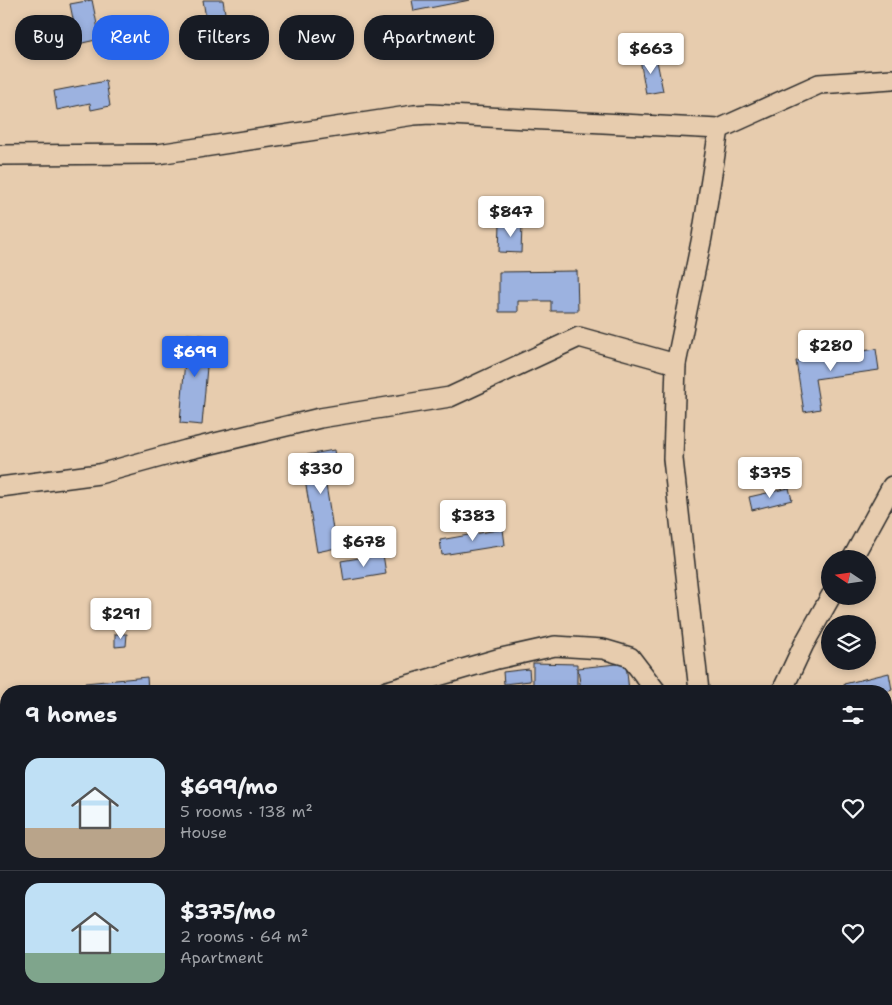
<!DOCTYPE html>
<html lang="en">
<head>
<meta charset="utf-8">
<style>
  :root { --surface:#171b24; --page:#242831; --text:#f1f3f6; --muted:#9ea1a6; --line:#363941; --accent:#2563eb }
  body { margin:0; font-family:"Shantell Sans",sans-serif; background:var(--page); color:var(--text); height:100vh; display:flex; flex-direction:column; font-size:19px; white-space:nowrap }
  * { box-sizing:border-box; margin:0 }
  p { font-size:16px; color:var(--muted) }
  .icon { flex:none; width:28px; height:28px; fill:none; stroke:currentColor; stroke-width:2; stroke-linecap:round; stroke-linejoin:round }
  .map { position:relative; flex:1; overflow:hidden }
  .drawer { position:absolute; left:0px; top:685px; width:892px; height:320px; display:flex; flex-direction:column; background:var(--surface); border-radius:20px 20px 0 0; box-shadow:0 2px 8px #0003 }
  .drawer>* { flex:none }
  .hud { position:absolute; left:15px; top:15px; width:500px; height:45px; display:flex; gap:10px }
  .needle { width:32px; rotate:283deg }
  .buttons { position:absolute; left:821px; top:550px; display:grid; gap:10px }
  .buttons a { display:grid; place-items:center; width:55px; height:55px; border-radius:50%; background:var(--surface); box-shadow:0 2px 8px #0003; font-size:25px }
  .price { position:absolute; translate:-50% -42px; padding:0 11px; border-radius:5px; background:#fff; color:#222; font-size:16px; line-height:32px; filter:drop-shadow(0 1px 2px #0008) }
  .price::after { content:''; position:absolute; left:50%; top:30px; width:15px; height:11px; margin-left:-8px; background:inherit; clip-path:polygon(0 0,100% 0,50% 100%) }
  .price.selected { background:var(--accent); color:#fff }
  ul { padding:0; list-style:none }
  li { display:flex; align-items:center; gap:15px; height:125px; padding:0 25px }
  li+li { border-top:1px solid var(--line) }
  li span { display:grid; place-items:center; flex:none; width:140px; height:100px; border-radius:15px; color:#555 }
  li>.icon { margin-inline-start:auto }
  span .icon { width:60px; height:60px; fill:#fffc; stroke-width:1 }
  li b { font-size:21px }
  h2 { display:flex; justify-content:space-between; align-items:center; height:60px; padding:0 25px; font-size:21px }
  .tag { padding:0 18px; border-radius:20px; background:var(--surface); box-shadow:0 2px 8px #0003; font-size:18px; line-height:45px }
  .tag.selected { background:var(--accent); color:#fff }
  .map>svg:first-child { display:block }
</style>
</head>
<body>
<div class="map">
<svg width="892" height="1005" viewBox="0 0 892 1005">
  <rect width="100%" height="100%" fill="#e7ccae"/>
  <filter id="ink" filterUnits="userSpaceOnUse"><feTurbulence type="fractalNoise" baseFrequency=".02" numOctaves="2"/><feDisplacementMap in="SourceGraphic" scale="10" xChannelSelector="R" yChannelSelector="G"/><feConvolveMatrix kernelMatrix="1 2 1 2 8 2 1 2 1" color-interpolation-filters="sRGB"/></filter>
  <g filter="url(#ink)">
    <!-- building -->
    <g fill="#9cb2e0" stroke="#2b2b2b">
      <polygon points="92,0 100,39 78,44 70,4"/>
      <polygon points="203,0 223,0 228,33 209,37"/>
      <polygon points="412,0 470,0 414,11"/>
      <polygon points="411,24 415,53 398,56 396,44 383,46 381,29"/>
      <polygon points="656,56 663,91 646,94 640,59"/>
      <polygon points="106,81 110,106 91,110 90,103 57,110 54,91"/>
      <polygon points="500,224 522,225 521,253 499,252"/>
      <polygon points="577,271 578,311 551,311 551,301 518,301 518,312 499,312 499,272"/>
      <polygon points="187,334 212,336 211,355 208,355 202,425 180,423"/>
      <polygon points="876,349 879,370 815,379 820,409 804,412 796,361"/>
      <polygon points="334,450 339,483 326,485 336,548 317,552 301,456"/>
      <polygon points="789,488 792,500 752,510 749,497"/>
      <polygon points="503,529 505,545 442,555 440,540"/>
      <polygon points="383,554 386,574 344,581 341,561"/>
      <polygon points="115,634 127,634 126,646 115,647"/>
      <polygon points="533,663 577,664 577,691 533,691"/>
      <polygon points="626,663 629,691 581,691 578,668"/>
      <polygon points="529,669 530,681 504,684 503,672"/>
      <polygon points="889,673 892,690 886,692 846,691 844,684"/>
      <polygon points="147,677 148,691 72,691 72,690 85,688 85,683"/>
      <polygon points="892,792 892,812 888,812 886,793"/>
      <polygon points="81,999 103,999 104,1005 82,1005"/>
      <rect x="332" y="999" width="47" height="6"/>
      <polygon points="386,999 421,999 422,1005 386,1005"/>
      <polygon points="832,999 882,999 882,1005 833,1005"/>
    </g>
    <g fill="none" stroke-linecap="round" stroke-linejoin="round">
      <!-- street casing -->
      <g stroke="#2b2b2b" stroke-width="22">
        <g id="street">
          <polyline points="0,155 158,154 414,115 430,114 719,129 819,84 892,79"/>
          <polyline points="0,487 99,474 186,450 320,418 450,397 579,337 676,364"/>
          <polyline points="852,559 892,486"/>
          <polyline points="387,691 497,659 555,646 603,649 630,657 656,691"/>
          <polyline points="699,691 673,459 676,364 702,237 719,129"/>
          <polyline points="782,691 804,644 831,596"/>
          <polyline points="0,797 6,794"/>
          <polyline points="886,909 892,908"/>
          <polyline points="313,999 316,1005"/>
          <polyline points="719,999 720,1005"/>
          <polyline points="676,1005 698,999"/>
        </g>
      </g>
      <!-- street -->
      <use href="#street" stroke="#e7ccae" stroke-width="19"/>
    </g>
  </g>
</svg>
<div class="buttons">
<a><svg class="needle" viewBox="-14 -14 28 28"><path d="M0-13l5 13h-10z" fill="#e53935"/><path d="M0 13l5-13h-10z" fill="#9ea1a6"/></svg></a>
<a><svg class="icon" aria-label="layers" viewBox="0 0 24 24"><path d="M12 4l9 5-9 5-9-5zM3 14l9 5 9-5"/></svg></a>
</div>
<b class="price" style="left:651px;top:75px">$663</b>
<b class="price" style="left:511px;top:238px">$847</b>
<b class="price" style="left:831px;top:372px">$280</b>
<b class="price selected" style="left:195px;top:378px">$699</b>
<b class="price" style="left:321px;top:495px">$330</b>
<b class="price" style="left:770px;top:499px">$375</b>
<b class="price" style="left:473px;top:542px">$383</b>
<b class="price" style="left:364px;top:568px">$678</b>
<b class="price" style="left:121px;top:640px">$291</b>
<div class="hud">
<a class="tag">Buy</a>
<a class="tag selected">Rent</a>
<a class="tag">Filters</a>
<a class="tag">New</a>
<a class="tag">Apartment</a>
</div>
<section class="drawer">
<h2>9 homes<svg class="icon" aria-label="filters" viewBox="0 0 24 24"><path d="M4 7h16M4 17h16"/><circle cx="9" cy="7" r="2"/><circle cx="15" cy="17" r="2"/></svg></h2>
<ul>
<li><span style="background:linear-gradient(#bfe0f5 70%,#b9a48a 0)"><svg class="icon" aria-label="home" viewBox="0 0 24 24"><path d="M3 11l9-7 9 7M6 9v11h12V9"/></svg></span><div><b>$699/mo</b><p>5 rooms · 138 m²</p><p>House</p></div><svg class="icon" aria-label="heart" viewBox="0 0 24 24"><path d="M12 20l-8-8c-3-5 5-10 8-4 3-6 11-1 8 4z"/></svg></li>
<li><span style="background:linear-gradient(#bfe0f5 70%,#7fa58c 0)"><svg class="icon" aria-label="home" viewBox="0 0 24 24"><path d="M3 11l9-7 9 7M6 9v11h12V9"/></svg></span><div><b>$375/mo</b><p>2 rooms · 64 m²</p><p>Apartment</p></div><svg class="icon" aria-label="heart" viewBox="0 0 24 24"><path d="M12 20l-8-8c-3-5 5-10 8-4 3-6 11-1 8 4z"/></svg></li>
</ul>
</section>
</div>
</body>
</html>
